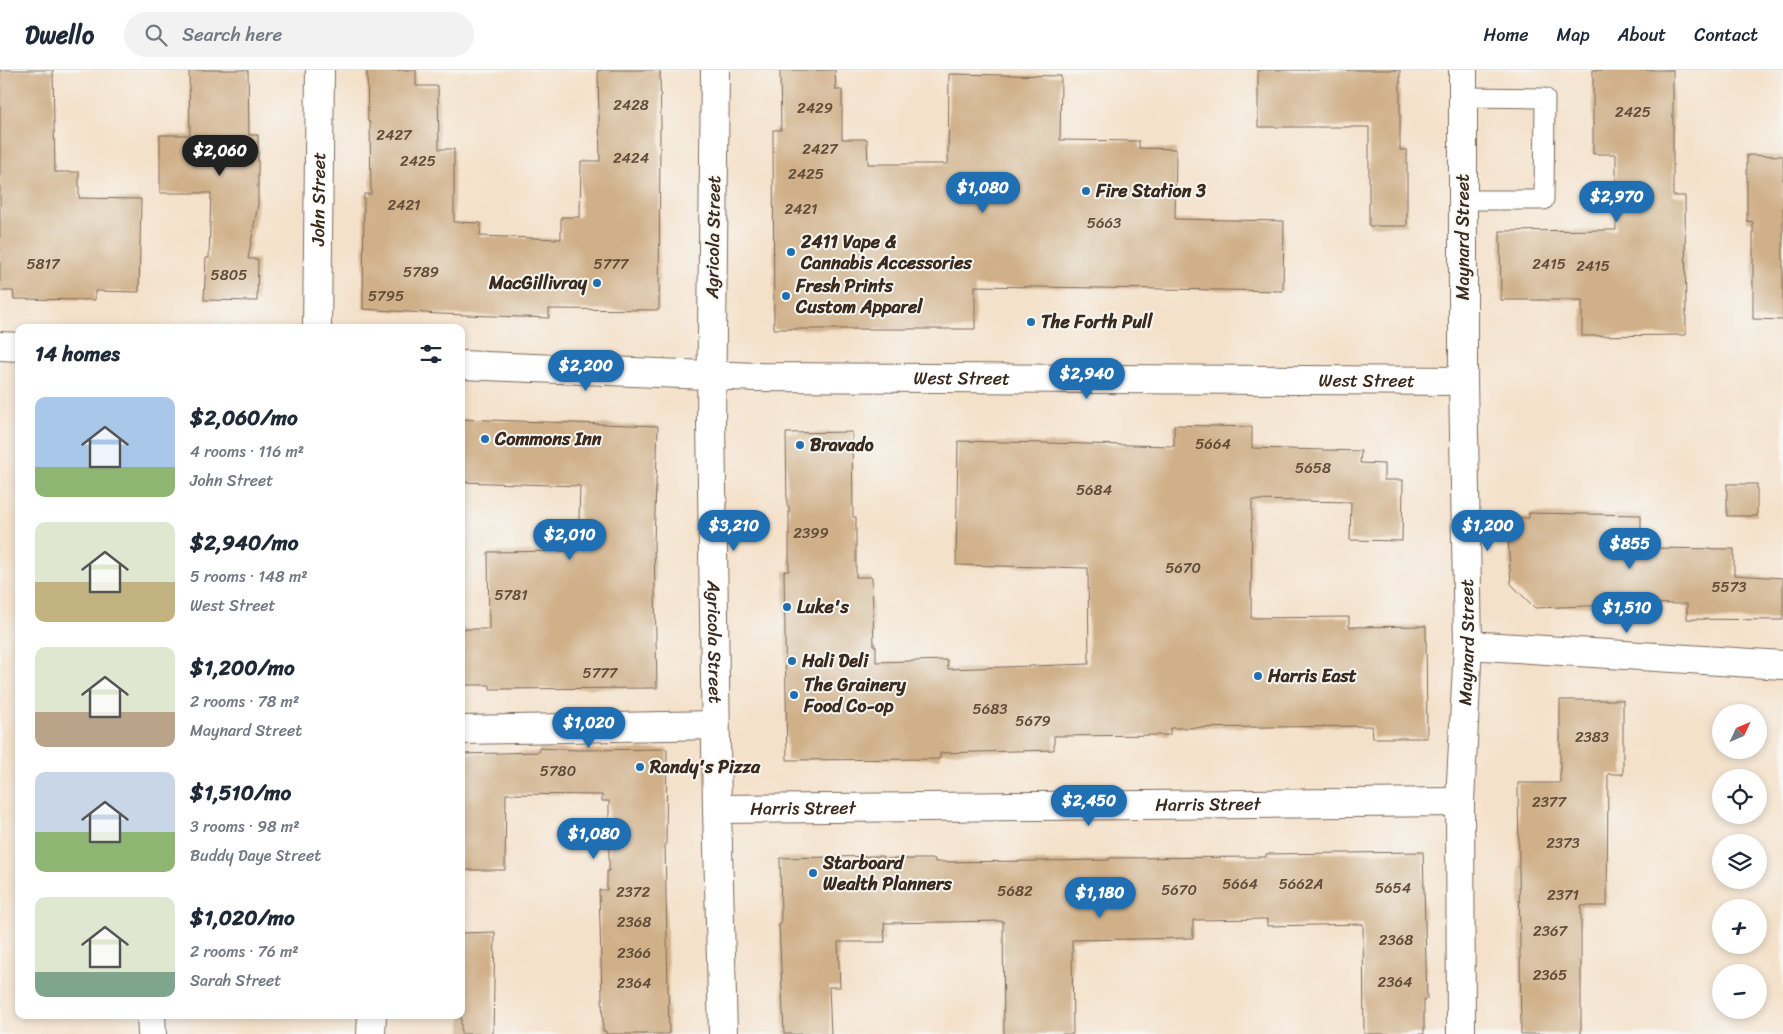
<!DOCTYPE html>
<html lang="en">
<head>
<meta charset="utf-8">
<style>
  :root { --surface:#fff; --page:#f2f2f3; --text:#1f2937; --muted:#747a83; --line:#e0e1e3; --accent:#1f6fb2 }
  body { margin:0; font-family:Sriracha,sans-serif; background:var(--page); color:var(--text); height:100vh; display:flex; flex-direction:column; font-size:19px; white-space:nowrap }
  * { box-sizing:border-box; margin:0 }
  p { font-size:16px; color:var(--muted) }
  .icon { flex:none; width:28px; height:28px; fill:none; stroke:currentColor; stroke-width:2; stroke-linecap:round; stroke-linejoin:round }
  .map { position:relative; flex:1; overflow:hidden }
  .panel { position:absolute; left:15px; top:254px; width:450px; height:695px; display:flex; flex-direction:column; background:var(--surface); border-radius:10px; box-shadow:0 2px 8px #0003 }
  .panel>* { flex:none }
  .needle { width:32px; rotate:46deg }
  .controls { position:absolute; left:1712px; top:634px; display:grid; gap:10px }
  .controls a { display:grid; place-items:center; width:55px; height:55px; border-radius:50%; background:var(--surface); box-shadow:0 2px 8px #0003; font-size:25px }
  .price { position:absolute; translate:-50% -42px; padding:0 11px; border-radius:18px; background:var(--accent); color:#fff; font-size:16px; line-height:32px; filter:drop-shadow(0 1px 2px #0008) }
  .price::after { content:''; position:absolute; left:50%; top:30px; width:15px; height:11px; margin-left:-8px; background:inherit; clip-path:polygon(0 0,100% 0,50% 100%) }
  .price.active { background:#222; color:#fff }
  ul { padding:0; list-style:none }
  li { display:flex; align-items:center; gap:15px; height:125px; padding:0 20px }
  li span { display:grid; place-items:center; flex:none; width:140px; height:100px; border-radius:10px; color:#555 }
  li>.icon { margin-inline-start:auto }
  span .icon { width:60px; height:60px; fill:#fffc; stroke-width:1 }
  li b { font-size:21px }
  h2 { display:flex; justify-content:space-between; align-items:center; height:60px; padding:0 20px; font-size:21px }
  header { display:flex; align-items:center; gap:30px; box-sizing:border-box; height:70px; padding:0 25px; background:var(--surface); border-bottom:1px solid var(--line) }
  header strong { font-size:24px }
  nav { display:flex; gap:28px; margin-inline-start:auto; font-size:18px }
  .search { width:350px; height:45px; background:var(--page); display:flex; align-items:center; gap:12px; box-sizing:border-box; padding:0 18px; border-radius:28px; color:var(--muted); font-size:19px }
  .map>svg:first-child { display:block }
</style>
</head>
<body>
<header>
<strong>Dwello</strong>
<div class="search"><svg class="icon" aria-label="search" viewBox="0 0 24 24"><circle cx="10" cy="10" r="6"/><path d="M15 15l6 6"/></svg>Search here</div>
<nav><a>Home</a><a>Map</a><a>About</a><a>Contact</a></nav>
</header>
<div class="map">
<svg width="1783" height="964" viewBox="0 0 1783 964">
  <rect width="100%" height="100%" fill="#f6f6f2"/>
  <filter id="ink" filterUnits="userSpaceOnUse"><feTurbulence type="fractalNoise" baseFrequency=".02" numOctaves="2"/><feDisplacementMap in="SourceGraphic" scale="10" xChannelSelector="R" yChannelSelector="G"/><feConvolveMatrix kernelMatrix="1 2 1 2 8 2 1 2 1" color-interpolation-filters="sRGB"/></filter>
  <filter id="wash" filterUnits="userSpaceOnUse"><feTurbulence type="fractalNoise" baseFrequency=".0096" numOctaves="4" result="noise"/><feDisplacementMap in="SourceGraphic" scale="20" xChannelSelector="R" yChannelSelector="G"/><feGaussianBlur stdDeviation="1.12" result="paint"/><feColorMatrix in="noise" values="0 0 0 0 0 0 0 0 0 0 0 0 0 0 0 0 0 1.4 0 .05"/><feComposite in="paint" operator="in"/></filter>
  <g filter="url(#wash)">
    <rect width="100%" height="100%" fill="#f4e1ca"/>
    <g id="blocks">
      <!-- building -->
      <g fill="#d0b089">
        <polygon points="0,0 53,0 55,102 79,102 79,128 141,129 139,222 95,221 95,230 14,229 13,221 0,221"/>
        <polygon points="189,0 248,0 249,65 258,65 258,134 248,189 258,189 257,231 204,230 206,188 209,188 211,123 160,123 160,65 190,65"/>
        <polygon points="367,0 416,0 416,16 438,16 439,79 454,79 454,152 481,153 480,166 561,169 561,147 580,147 581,91 600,91 598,0 660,0 661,59 660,59 659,240 549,239 549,248 439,244 363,239 364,124 371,124 370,52 368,52"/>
        <polygon points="780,0 835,0 836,20 842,20 842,69 867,69 868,94 948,94 949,4 1061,6 1060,70 1139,71 1139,78 1176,79 1175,149 1284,151 1283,221 975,216 975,259 774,259 773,60 781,60"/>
        <polygon points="1258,0 1400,0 1400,80 1407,80 1407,156 1369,156 1369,57 1258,57"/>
        <polygon points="1593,0 1673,0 1673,126 1685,126 1686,265 1582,266 1582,230 1501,230 1500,161 1616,160 1616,84 1593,84"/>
        <polygon points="1747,85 1783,86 1783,250 1753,249 1753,152 1747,151"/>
        <polygon points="461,349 658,356 654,472 657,618 490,619 490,615 461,615 461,559 489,559 488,482 578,481 580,416 461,412"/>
        <polygon points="1174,355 1252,357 1252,378 1361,381 1360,393 1384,394 1384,410 1403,410 1402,471 1350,470 1351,432 1252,430 1251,548 1349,547 1349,557 1426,556 1427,668 1373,668 1372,656 1170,658 1170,665 1054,666 1054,680 940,683 940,689 787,690 784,501 789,501 789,436 787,436 786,363 852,362 853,447 856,447 856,507 872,507 874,576 876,576 876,592 947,590 948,599 1089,594 1088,498 956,495 958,371 1174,376"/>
        <rect x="1727" y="414" width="30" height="32"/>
        <polygon points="1529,443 1641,445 1641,478 1734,479 1734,505 1783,508 1783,550 1687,549 1687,534 1612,533 1612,535 1535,538 1511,514 1508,469 1509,450 1515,450 1516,448 1529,448"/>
        <polygon points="1560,630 1623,630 1623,704 1608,704 1607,836 1581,836 1581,964 1521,964 1518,713 1560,713"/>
        <polygon points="539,678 577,680 667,679 666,775 665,775 669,964 606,964 606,961 603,961 599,820 607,820 607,801 609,801 609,731 602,731 602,725 506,724 505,800 461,800 461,684 539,682"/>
        <polygon points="1423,782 1427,929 1424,929 1424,964 1364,964 1363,854 1267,856 1267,849 1193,850 1193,868 1072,870 1073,964 1004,964 1003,851 884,853 885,872 838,872 840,917 829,917 831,964 784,964 779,855 781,854 780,788 883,786 883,789 935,789 935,792 1038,791 1109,790 1109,788 1266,787 1266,784"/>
        <polygon points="495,862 493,964 461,964 461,863"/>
      </g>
    </g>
  </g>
  <g filter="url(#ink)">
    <use href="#blocks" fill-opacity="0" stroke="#7c6a5a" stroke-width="1"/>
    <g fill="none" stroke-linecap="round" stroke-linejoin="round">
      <!-- lane casing -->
      <g stroke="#7c6a5a" stroke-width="21">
        <polyline id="lane" points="1463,27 1545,28 1544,130 1463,130"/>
      </g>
      <!-- street casing -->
      <g stroke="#7c6a5a" stroke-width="30">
        <g id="street">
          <path id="s1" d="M 317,258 L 320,0"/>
          <polyline points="0,276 19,277"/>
          <path id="s2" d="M 461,295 L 757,307 L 1463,311"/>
          <polyline points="1468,575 1783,595"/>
          <polyline points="461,660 715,655"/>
          <path id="s3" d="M 717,739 L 1460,732"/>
          <polyline points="151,945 152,964"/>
          <polyline points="371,964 372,945"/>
          <path id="s4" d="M 1461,964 L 1460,732 L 1468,575 L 1463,311 L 1463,0"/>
        </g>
      </g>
      <!-- secondary casing -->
      <g stroke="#7c6a5a" stroke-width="30">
        <g id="secondary">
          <path id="s5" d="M 715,0 L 711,352 L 717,739 L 723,964"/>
        </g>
      </g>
      <!-- lane -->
      <use href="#lane" stroke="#fff" stroke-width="19"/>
      <!-- street -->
      <use href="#street" stroke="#fff" stroke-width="28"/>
      <!-- secondary -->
      <use href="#secondary" stroke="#fff" stroke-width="28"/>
    </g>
  </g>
  <!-- markers -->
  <g fill="#1f6fb2" stroke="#f6f6f2" stroke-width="2">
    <circle cx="1086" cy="121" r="5"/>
    <circle cx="791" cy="182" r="5"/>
    <circle cx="597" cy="213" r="5"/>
    <circle cx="786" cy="226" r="5"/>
    <circle cx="1031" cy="252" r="5"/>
    <circle cx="485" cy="369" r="5"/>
    <circle cx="800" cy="375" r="5"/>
    <circle cx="787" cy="537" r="5"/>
    <circle cx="792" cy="591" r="5"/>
    <circle cx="1258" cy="606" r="5"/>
    <circle cx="794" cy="625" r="5"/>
    <circle cx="640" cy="697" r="5"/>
    <circle cx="813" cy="803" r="5"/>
  </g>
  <g text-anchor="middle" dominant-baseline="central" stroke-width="4" stroke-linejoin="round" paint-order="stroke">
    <!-- number labels -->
    <g font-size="15" fill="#604c39">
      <text x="631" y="35">2428</text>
      <text x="815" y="38">2429</text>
      <text x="1633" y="42">2425</text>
      <text x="394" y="65">2427</text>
      <text x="820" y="79">2427</text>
      <text x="631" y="88">2424</text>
      <text x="418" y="91">2425</text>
      <text x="806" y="104">2425</text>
      <text x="404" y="135">2421</text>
      <text x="801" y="139">2421</text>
      <text x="1104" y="153">5663</text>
      <text x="43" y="194">5817</text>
      <text x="611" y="194">5777</text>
      <text x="1549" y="194">2415</text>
      <text x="1593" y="196">2415</text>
      <text x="421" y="202">5789</text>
      <text x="229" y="205">5805</text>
      <text x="386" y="226">5795</text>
      <text x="1213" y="374">5664</text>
      <text x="1313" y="398">5658</text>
      <text x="1094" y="420">5684</text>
      <text x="811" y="463">2399</text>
      <text x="1183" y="498">5670</text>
      <text x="1729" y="517">5573</text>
      <text x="511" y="525">5781</text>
      <text x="600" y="603">5777</text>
      <text x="990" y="639">5683</text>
      <text x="1033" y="651">5679</text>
      <text x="1592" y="667">2383</text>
      <text x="558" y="701">5780</text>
      <text x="1549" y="732">2377</text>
      <text x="1563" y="773">2373</text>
      <text x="1240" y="814">5664</text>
      <text x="1301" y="814">5662A</text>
      <text x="1393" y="818">5654</text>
      <text x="1179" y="820">5670</text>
      <text x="1015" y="821">5682</text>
      <text x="633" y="822">2372</text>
      <text x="1563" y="825">2371</text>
      <text x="634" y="852">2368</text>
      <text x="1550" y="861">2367</text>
      <text x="1396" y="870">2368</text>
      <text x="634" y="883">2366</text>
      <text x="1550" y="905">2365</text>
      <text x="1395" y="912">2364</text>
      <text x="634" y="913">2364</text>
    </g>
    <!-- poi labels -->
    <g font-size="18" font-weight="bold" fill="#3b2a1e" stroke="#f6f6f2" text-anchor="start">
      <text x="1096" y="121">Fire Station 3</text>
      <text x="801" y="172">2411 Vape &amp;<tspan x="801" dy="21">Cannabis Accessories</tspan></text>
      <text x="587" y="213" text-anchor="end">MacGillivray</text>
      <text x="796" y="216">Fresh Prints<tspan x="796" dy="21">Custom Apparel</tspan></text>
      <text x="1041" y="252">The Forth Pull</text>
      <text x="495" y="369">Commons Inn</text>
      <text x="810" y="375">Bravado</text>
      <text x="797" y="537">Luke's</text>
      <text x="802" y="591">Hali Deli</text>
      <text x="1268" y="606">Harris East</text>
      <text x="804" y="615">The Grainery<tspan x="804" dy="21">Food Co-op</tspan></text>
      <text x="650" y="697">Randy's Pizza</text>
      <text x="823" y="793">Starboard<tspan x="823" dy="21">Wealth Planners</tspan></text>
    </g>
    <!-- street labels -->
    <g font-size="18" fill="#3b2a1e" stroke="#f6f6f2">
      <text stroke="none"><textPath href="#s1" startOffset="129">John Street</textPath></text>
      <text transform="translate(713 167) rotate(-89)">Agricola Street</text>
      <text transform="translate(1463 167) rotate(-90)">Maynard Street</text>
      <text stroke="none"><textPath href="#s2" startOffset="501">West Street</textPath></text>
      <text stroke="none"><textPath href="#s2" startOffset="906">West Street</textPath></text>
      <text stroke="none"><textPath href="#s5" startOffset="572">Agricola Street</textPath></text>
      <text stroke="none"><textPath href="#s4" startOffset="392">Maynard Street</textPath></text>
      <text stroke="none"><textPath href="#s3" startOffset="491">Harris Street</textPath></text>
      <text stroke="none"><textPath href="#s3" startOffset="86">Harris Street</textPath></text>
    </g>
  </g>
</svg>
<div class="controls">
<a><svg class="needle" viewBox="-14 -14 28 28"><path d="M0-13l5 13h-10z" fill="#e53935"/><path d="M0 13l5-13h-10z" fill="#747a83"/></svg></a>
<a><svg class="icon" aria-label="locate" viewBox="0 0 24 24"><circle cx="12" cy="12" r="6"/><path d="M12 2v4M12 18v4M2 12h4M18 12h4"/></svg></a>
<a><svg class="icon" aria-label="layers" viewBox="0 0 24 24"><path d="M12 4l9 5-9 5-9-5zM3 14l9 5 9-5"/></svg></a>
<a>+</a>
<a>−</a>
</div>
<b class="price active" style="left:220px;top:107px">$2,060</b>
<b class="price" style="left:983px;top:144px">$1,080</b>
<b class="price" style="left:1617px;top:153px">$2,970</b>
<b class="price" style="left:586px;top:322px">$2,200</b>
<b class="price" style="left:1087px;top:330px">$2,940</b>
<b class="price" style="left:734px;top:482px">$3,210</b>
<b class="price" style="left:1488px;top:482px">$1,200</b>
<b class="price" style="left:570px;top:491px">$2,010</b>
<b class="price" style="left:1630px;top:500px">$855</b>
<b class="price" style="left:1627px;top:564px">$1,510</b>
<b class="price" style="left:589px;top:679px">$1,020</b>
<b class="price" style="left:1089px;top:757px">$2,450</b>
<b class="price" style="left:594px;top:790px">$1,080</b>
<b class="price" style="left:1100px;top:849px">$1,180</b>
<section class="panel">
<h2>14 homes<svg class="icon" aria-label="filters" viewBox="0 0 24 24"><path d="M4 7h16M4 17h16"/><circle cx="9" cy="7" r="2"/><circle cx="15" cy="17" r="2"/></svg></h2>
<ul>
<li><span style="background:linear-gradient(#a9c7e8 70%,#8fb573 0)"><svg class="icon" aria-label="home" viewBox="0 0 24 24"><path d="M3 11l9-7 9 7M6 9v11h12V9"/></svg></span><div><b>$2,060/mo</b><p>4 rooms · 116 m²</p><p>John Street</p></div></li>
<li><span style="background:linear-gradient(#dfe7d0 60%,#c2b280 0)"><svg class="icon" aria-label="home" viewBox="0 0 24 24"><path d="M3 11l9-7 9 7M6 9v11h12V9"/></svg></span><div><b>$2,940/mo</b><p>5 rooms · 148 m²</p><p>West Street</p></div></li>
<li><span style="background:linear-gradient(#dfe7d0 65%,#b9a48a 0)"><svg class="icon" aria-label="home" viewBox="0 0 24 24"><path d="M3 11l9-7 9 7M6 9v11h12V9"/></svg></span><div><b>$1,200/mo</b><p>2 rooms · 78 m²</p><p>Maynard Street</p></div></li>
<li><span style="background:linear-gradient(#c9d6e8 60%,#8fb573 0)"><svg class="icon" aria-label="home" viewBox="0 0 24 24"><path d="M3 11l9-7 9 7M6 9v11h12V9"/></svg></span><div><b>$1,510/mo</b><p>3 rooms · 98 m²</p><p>Buddy Daye Street</p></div></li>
<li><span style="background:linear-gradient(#dfe7d0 75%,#7fa58c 0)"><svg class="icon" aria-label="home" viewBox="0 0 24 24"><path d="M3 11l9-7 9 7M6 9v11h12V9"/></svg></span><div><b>$1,020/mo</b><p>2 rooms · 76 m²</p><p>Sarah Street</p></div></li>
</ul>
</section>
</div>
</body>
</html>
